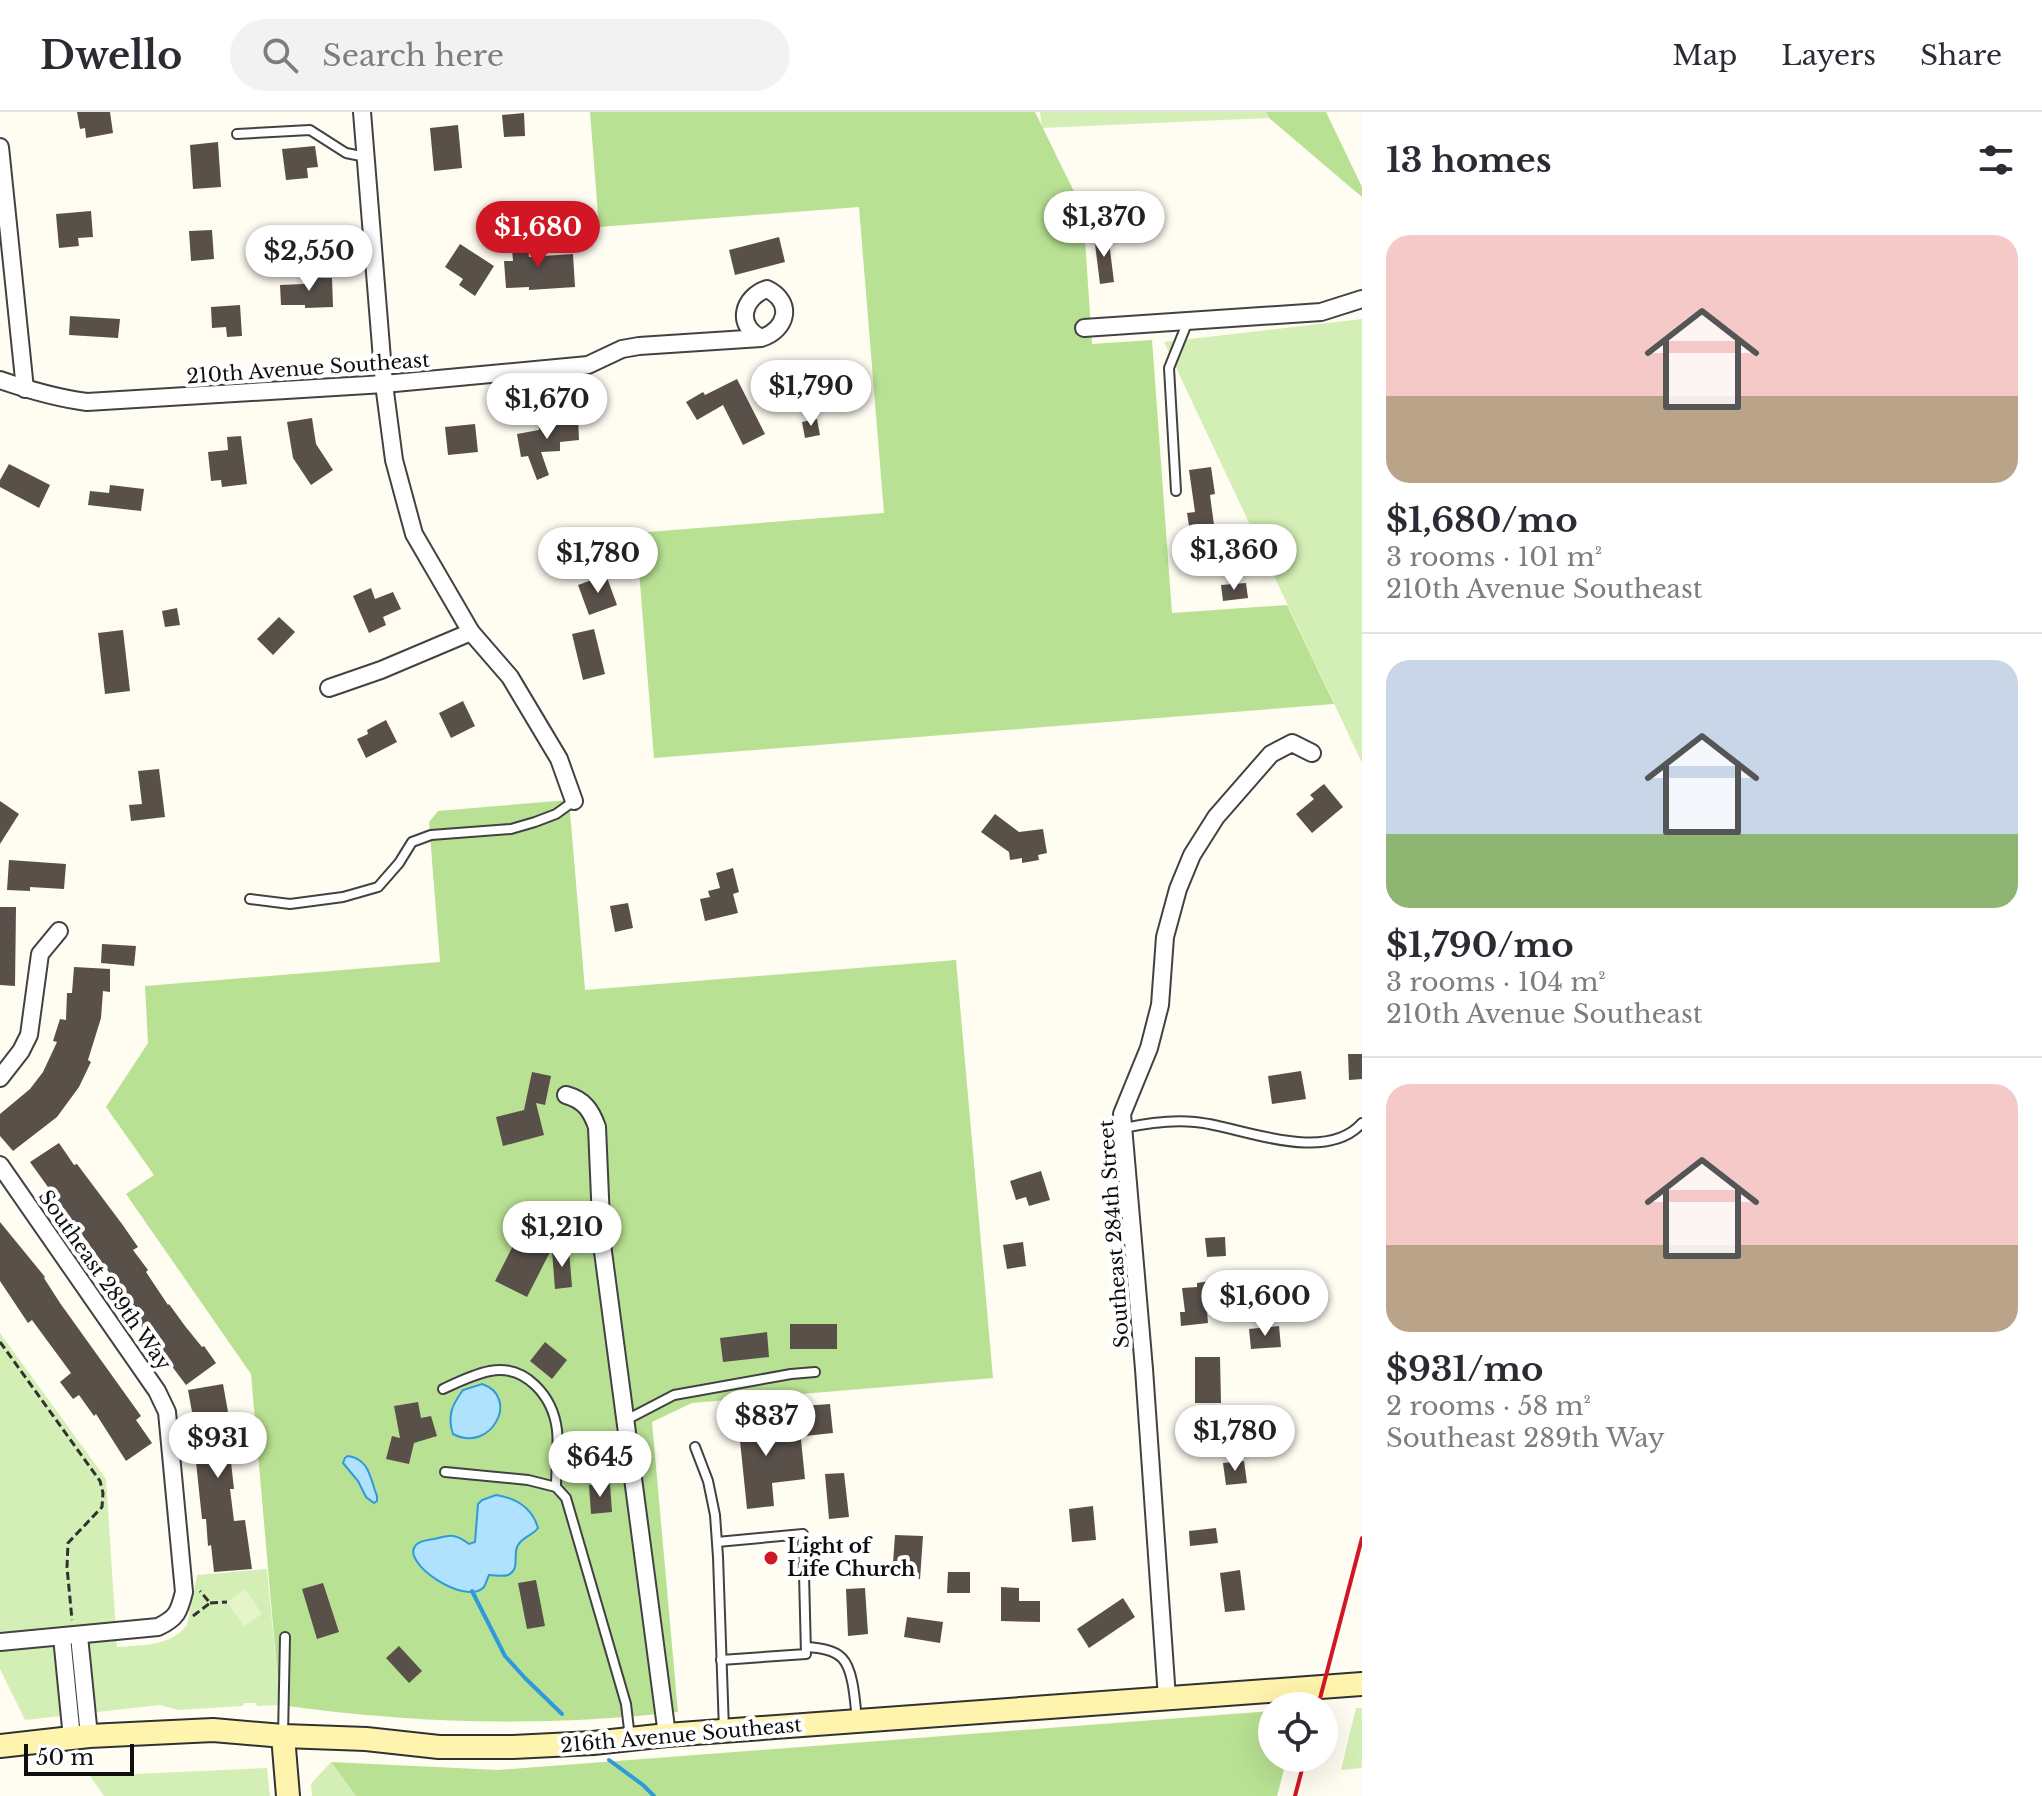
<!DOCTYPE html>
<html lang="en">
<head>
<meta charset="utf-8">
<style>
  :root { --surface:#fff; --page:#f2f2f3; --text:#2b2b33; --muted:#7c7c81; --line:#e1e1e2; --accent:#d01723 }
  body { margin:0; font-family:"Libre Baskerville",serif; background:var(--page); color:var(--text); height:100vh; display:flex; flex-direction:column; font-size:30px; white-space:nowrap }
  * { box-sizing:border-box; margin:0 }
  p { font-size:26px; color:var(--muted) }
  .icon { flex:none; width:44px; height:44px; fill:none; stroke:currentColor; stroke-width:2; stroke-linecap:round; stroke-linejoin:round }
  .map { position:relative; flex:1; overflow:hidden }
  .side { display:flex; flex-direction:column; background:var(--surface); width:680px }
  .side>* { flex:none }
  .controls { position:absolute; left:1258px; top:1580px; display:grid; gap:16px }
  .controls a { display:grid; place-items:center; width:80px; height:80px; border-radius:50%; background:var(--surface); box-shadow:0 8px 32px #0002; font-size:40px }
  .scale { position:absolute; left:24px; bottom:20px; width:110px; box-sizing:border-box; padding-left:8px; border:4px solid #0f0f0f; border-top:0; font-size:22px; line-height:28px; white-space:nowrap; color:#0f0f0f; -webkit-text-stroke:6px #fff; paint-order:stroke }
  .price { position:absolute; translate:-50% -68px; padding:0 18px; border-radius:28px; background:#fff; color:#222; font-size:26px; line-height:52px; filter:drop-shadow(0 2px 4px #0008) }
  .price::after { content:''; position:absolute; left:50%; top:48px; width:24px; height:18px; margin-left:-12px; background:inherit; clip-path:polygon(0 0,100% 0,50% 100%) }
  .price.selected { background:var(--accent); color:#fff }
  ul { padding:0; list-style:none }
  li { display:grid; align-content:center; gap:16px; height:424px; padding:0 24px }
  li+li { border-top:2px solid var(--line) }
  li span { display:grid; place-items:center; height:248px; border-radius:24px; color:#555 }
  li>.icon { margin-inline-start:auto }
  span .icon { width:144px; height:144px; fill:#fffc; stroke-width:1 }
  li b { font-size:34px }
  h2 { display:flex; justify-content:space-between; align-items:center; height:96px; padding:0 24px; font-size:34px }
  header { display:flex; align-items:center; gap:48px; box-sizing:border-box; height:112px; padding:0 40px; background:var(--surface); border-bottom:2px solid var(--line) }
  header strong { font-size:38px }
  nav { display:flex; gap:44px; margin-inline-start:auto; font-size:28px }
  .search { width:560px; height:72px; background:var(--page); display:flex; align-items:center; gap:20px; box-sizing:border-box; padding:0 28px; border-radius:44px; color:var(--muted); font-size:30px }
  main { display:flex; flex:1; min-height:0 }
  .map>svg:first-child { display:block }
</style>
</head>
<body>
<header>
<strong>Dwello</strong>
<div class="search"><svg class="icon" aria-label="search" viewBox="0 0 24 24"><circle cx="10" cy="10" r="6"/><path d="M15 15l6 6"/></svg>Search here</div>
<nav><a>Map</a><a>Layers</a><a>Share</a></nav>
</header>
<main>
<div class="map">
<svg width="1362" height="1684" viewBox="0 0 1362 1684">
  <rect width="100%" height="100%" fill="#fffcf2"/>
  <!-- green -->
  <g fill="#d4efb6">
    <polygon points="1040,0 1266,0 1269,6 1042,16"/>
    <polygon points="1362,207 1362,651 1164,230"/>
    <path d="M 0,1221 L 106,1367 L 117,1535 C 141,1533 170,1535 187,1513 L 197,1463 L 267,1457 L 280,1593 L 257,1594 L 256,1591 L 244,1591 L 243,1594 L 178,1598 L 160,1593 L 25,1608 L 0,1557 Z"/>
    <polygon points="1356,1596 1362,1596 1362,1656 1341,1658"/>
    <polygon points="331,1650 356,1684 312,1684 311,1672"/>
    <polygon points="267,1656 270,1684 104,1684 90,1664"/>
  </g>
  <!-- forest -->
  <g fill="#b8e193">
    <polygon points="590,0 1035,0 1083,98 1092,232 1152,228 1172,501 1287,493 1334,592 654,646 636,421 884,401 859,95 599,115"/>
    <polygon points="1266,0 1326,0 1362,75 1362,85 1269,6"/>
    <path d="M 569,688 L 585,878 L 956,848 L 993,1266 L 692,1291 L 652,1310 L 678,1600 C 541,1615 416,1612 280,1593 L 251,1262 L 126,1082 L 154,1063 L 106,995 L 148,931 L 145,874 L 440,850 L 429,710 L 438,699 Z"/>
    <polygon points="1272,1599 1272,1646 1287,1646 1277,1684 356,1684 331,1650 498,1658"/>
  </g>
  <!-- pitch -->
  <polygon fill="#e6f5c9" points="245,1477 262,1502 244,1514 227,1490"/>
  <!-- water -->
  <g fill="#b0e2fd" stroke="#2e9adc" stroke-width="2">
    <path d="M 482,1272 C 521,1285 491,1342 453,1322 C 447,1304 452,1293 463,1278 Z"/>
    <path d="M 348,1344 C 370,1347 370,1367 377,1384 L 377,1389 L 374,1391 L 366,1385 L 358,1369 L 343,1351 L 345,1346 Z"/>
    <path d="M 496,1383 C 516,1386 532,1396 538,1416 C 533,1423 523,1425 518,1433 C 512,1442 521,1457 508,1463 C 503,1465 495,1463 489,1463 C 487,1467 486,1472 484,1475 C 466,1495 399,1450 416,1433 C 419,1429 428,1428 434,1427 C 450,1423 455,1421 469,1432 L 475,1430 L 478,1392 L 482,1388 Z"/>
  </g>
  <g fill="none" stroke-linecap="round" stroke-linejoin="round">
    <!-- stream -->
    <g stroke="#2e9adc" stroke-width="4">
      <polyline points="472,1479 505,1544 525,1566 562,1602"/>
      <polyline points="609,1648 643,1673 654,1684"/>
    </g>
  </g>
  <!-- building -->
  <g fill="#59504a">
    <polygon points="77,0 110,0 113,21 86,26 85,16 80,17"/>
    <polygon points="524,1 525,24 504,25 502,3"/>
    <polygon points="458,13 462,56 434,59 430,16"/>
    <polygon points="218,30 221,75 193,77 190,33"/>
    <polygon points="315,34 318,55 307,56 308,66 286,68 282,37"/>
    <polygon points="91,99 93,125 78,126 79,134 59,136 56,102"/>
    <polygon points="212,118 214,147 191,149 189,119"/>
    <polygon points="1108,122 1114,170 1100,172 1094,124"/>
    <polygon points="527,124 529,145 573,142 575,175 529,178 529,175 506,176 504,149 513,149 511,126"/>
    <polygon points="779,125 785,150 735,163 729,138"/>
    <polygon points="460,132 494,154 475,184 459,173 463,167 445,155"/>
    <polygon points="304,166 332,166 333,195 305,196 305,193 281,193 280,173 304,172"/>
    <polygon points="240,193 242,224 227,225 226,215 212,216 211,195"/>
    <polygon points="70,204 120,207 118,226 69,223"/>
    <polygon points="737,267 765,322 743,333 723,293 697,308 686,290 703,280 705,283"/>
    <polygon points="559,303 559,307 578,306 579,328 560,330 560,339 541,340 549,363 537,368 528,344 521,345 517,322 539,318 538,305"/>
    <polygon points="312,306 316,332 333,358 311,373 293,346 287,310"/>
    <polygon points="817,307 820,323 805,326 802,310"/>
    <polygon points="475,312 478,340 448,343 445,315"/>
    <polygon points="241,324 247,372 222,375 221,368 211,369 208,340 228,338 227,325"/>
    <polygon points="9,352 50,373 39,396 0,375 0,368"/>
    <polygon points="1211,355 1215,382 1210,383 1214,413 1220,413 1222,426 1217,427 1217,429 1192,433 1187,401 1195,400 1189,358"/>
    <polygon points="110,373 144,377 141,399 88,393 90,379 109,381"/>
    <polygon points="606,463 617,493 589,503 578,473"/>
    <polygon points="1246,471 1248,486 1223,489 1221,473"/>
    <polygon points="371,476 375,487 393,480 401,497 383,505 386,513 369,521 353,484"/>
    <polygon points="177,496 180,513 165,515 162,499"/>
    <polygon points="279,505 295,520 273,543 257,527"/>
    <polygon points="594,517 605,562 583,568 572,522"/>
    <polygon points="123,518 130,579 105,582 98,521"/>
    <polygon points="463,589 475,614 451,626 439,601"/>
    <polygon points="386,608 397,630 366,646 357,627 368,622 367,618"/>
    <polygon points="159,657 165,705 131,709 129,693 142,692 138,659"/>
    <polygon points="1324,672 1343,695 1312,721 1296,702 1314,687 1310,683"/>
    <polygon points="0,689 19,702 0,732"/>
    <polygon points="995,702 1019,720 1043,717 1047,741 1038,743 1039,748 1022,751 1022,746 1010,748 1009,740 981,720"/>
    <polygon points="9,748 66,752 64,777 30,775 30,779 7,778"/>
    <polygon points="733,756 739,780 733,782 738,801 705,809 700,787 710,785 708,779 720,776 716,761"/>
    <polygon points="628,791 633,816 615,820 610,794"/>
    <polygon points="0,795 16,795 15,874 0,873"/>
    <polygon points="102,832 136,834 134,854 101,851"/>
    <polygon points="74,855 110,857 110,880 103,879 101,906 88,948 91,950 79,975 57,1005 13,1039 0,1024 0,1002 30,977 43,960 57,930 53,929 60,907 66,908 67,881 72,881"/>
    <polygon points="1348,942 1362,942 1362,967 1349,968"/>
    <polygon points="1301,959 1306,987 1272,992 1268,964"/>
    <polygon points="532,960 551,964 545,993 536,991 544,1023 503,1034 496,1005 524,998"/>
    <polygon points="59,1031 74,1053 77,1052 122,1112 138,1135 133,1138 148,1158 146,1160 168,1193 169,1192 185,1214 202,1235 204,1234 216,1251 186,1273 137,1208 125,1191 129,1188 30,1050"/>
    <polygon points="1041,1059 1050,1088 1029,1094 1026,1085 1016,1088 1010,1069"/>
    <polygon points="0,1110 45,1165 44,1166 60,1191 141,1304 136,1308 152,1331 126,1349 96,1302 94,1304 79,1283 73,1287 60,1270 71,1261 32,1208 28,1211 0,1169"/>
    <polygon points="1225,1125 1226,1144 1207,1145 1205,1126"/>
    <polygon points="516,1128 540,1141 550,1140 527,1185 495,1169"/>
    <polygon points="1023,1130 1026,1154 1007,1157 1003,1133"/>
    <polygon points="569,1138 572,1175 555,1177 552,1139"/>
    <polygon points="1210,1169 1212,1186 1206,1186 1208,1211 1181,1214 1180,1200 1185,1200 1182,1176 1197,1175 1197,1171"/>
    <rect x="790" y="1212" width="47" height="25"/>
    <polygon points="1279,1214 1281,1235 1251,1237 1249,1217"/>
    <polygon points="767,1220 769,1245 723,1250 720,1226"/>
    <polygon points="545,1230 567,1248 552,1267 530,1249"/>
    <polygon points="1195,1245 1220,1245 1221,1291 1195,1291"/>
    <polygon points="223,1272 228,1300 230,1300 232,1323 230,1323 233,1350 231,1350 234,1377 230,1377 234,1409 245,1408 252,1457 214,1460 211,1433 208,1434 206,1407 202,1407 194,1331 198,1331 194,1300 192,1300 188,1278"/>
    <polygon points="418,1290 421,1306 431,1304 437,1324 414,1331 409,1352 386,1347 392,1324 400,1326 394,1294"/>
    <polygon points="830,1292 833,1321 805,1324 802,1294"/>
    <polygon points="756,1298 758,1322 800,1318 805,1367 772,1371 774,1394 747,1397 739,1319 730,1320 728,1301"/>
    <polygon points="1272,1303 1274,1322 1254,1323 1256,1340 1235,1342 1231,1307"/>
    <polygon points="1244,1349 1247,1371 1226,1373 1223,1351"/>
    <polygon points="844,1361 849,1405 829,1407 825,1362"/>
    <polygon points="610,1372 612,1400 591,1402 589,1373"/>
    <polygon points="1093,1394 1096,1428 1072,1430 1069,1397"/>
    <polygon points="1216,1416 1218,1431 1190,1434 1189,1419"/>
    <polygon points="895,1423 923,1424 920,1467 892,1465"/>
    <polygon points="1240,1458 1245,1498 1225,1500 1220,1461"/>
    <polygon points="948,1460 970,1460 970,1481 947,1481"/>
    <polygon points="536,1468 545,1514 527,1517 518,1471"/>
    <polygon points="323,1471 339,1520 317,1527 302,1477"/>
    <polygon points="1001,1475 1019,1476 1019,1489 1040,1489 1040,1510 1001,1509"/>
    <polygon points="865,1476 868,1522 848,1524 846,1477"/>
    <polygon points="1123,1486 1135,1505 1089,1536 1077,1517"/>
    <polygon points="907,1505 943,1510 940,1531 904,1525"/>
    <polygon points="399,1534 422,1559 409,1571 386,1546"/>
  </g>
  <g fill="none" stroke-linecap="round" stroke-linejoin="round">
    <!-- lane casing -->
    <g stroke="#424242" stroke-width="12">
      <g id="lane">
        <polyline points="237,22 310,18 346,41 366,45"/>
        <polyline points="1176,379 1169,256 1188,209"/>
        <polyline points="250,787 290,792 343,785 378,775 399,751 412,730 431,723 511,717 535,710 556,702 574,689"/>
        <path d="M 1124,1016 C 1151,1010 1181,1006 1209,1012 C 1252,1020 1328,1050 1362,1011"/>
        <path d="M 443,1277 C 458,1270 474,1262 490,1259 C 526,1252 553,1285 557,1318 C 559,1337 556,1356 556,1375"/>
        <polyline points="626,1308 674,1283 791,1262 815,1260"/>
        <polyline points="695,1335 708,1369 715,1403 718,1445 724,1618"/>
        <polyline points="445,1360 528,1368 556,1375 566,1386 626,1592 630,1626"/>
        <polyline points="717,1430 803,1422 806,1542 721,1548"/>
        <path d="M 806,1535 C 818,1536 833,1537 842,1546 C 854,1558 855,1592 857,1608"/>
        <polyline points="283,1624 285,1525"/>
      </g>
    </g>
    <!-- street casing -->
    <g stroke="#424242" stroke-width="20">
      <g id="street">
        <polyline points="362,0 384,272 394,348 414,422 471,520 510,565 559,647 574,689"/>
        <polyline points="0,35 25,277"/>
        <polyline points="1084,216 1321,200 1362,187"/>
        <path d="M 0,268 C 29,278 56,286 87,290 L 384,272 L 588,253 L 622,237 L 639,234 L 761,226 C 787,218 794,190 767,177 C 743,185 735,213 761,226"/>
        <polyline points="329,576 381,558 471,520"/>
        <polyline points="0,966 21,939 29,923 40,842 59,819"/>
        <path d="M 566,983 C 584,988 591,998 597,1015 L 602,1132 L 667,1623"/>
        <path d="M 0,1053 L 157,1279 L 167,1300 L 184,1480 C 179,1500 177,1506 158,1515 L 0,1530"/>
        <polyline points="79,1524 89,1624"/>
        <polyline points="62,1525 72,1626"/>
        <polyline points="1167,1586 1144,1257 1122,1002 1149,936 1160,893 1165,825 1178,777 1192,743 1216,705 1271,642 1292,631 1312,641"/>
      </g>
    </g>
    <!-- secondary casing -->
    <g stroke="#313131" stroke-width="26">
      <g id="secondary">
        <polyline points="283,1624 288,1684"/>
        <polyline points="0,1634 89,1624 213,1618 283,1624 366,1627 439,1635 513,1635 593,1631 667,1623 1362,1572"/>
      </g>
    </g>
    <!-- path -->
    <g stroke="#313131" stroke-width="3" stroke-dasharray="8 4" stroke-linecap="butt">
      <polyline points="0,1230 100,1369 103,1381 102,1395 68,1431 67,1455 72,1508"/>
      <polyline points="210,1491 227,1490"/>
      <polyline points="193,1504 210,1491 200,1479"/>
    </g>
    <!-- lane -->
    <use href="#lane" stroke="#fff" stroke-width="8"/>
    <!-- street -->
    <use href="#street" stroke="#fff" stroke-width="16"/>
    <!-- secondary -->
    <use href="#secondary" stroke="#fff4ad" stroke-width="22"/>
    <!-- rail -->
    <g stroke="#d01723" stroke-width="4">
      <polyline points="1318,1594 1362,1426"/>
      <polyline points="1295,1684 1305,1646"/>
    </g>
  </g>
  <!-- markers -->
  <circle fill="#d01723" stroke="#fff" stroke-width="3" cx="771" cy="1446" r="8"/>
  <g text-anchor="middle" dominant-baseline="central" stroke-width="8" stroke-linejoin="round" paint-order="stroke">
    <!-- street labels -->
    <g font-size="20" fill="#0f0f0f" stroke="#fff">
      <text transform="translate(308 256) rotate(-4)">210th Avenue Southeast</text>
      <text transform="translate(1114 1122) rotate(-94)">Southeast 284th Street</text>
      <text transform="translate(105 1168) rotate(55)">Southeast 289th Way</text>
      <text transform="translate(681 1623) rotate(-5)">216th Avenue Southeast</text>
    </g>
    <!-- poi labels -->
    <g font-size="20" font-weight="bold" fill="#0f0f0f" stroke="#fff" text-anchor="start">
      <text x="787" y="1434">Light of<tspan x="787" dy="23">Life Church</tspan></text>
    </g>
  </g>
</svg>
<div class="controls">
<a><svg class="icon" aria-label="locate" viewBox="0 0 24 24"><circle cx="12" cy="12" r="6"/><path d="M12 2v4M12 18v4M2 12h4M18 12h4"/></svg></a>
</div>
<div class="scale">50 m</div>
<b class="price" style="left:1104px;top:147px">$1,370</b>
<b class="price selected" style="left:538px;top:157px">$1,680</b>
<b class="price" style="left:309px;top:181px">$2,550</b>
<b class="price" style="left:811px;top:316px">$1,790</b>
<b class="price" style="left:547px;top:329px">$1,670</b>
<b class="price" style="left:1234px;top:480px">$1,360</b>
<b class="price" style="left:598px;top:483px">$1,780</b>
<b class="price" style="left:562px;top:1157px">$1,210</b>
<b class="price" style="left:1265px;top:1226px">$1,600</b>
<b class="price" style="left:766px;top:1346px">$837</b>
<b class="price" style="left:1235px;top:1361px">$1,780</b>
<b class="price" style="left:218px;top:1368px">$931</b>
<b class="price" style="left:600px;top:1387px">$645</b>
</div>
<section class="side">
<h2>13 homes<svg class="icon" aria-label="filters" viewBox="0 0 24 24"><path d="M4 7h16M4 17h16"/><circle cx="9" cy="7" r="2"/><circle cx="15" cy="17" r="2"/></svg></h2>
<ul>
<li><span style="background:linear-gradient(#f6c9c9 65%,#b9a48a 0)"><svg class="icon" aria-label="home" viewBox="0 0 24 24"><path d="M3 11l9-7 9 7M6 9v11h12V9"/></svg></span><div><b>$1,680/mo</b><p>3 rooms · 101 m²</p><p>210th Avenue Southeast</p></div></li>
<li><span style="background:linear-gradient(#c9d6e8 70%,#8fb573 0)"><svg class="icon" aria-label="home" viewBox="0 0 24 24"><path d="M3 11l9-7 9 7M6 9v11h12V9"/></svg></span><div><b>$1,790/mo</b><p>3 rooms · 104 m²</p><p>210th Avenue Southeast</p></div></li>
<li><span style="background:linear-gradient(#f6c9c9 65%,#b9a48a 0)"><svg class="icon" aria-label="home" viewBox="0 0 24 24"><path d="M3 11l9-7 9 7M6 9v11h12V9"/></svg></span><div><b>$931/mo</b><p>2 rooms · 58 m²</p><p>Southeast 289th Way</p></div></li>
</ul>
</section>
</main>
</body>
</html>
